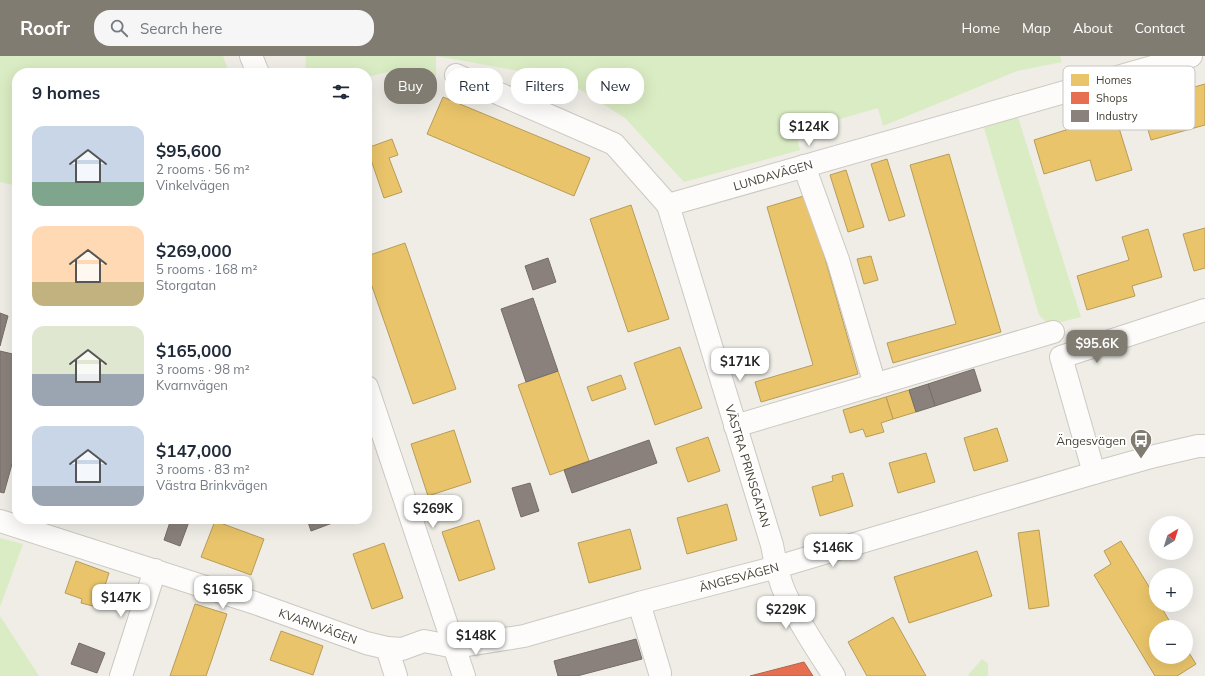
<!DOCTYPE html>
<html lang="en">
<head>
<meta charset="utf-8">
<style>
  :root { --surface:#fff; --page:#f6f6f7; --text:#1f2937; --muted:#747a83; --accent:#807c71 }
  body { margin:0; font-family:Mulish,sans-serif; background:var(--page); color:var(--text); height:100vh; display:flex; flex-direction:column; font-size:15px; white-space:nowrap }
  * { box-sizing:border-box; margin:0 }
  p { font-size:13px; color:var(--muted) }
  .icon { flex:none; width:22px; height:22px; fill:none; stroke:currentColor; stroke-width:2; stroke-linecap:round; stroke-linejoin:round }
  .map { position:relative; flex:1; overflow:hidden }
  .drawer { position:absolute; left:12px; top:12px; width:360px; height:456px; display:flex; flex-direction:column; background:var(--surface); border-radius:16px; box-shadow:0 4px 16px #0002 }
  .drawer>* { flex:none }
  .hud { position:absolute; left:384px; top:12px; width:380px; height:36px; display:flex; gap:8px }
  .needle { width:26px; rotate:38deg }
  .fabs { position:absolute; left:1149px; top:460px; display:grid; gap:8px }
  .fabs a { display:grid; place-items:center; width:44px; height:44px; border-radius:50%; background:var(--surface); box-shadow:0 4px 16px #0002; font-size:20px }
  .price { position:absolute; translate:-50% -34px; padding:0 9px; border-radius:8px; background:#fff; color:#222; font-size:13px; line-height:26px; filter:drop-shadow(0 1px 2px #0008) }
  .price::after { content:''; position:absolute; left:50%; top:24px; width:12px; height:9px; margin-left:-6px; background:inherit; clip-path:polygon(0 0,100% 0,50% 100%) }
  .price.selected { background:var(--accent); color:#fff }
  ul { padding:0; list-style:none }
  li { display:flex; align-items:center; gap:12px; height:100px; padding:0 20px }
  li span { display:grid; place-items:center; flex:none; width:112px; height:80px; border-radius:12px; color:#555 }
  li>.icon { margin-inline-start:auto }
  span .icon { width:48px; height:48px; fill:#fffc; stroke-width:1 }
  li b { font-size:17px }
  h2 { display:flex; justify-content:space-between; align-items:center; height:48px; padding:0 20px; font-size:17px }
  .chip { padding:0 14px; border-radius:16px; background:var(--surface); box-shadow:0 4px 16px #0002; font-size:14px; line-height:36px }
  .chip.selected { background:var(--accent); color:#fff }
  header { display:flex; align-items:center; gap:24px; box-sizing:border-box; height:56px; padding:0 20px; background:var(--accent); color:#fff }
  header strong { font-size:19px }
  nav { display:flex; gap:22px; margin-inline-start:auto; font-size:14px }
  .search { width:280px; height:36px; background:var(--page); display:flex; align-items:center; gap:10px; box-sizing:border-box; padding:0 14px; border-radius:16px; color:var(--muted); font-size:15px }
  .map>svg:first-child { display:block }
</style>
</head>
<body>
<header>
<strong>Roofr</strong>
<div class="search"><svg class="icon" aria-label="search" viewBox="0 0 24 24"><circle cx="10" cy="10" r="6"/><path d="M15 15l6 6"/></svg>Search here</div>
<nav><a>Home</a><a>Map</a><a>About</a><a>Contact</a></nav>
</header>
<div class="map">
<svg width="1205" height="620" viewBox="0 0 1205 620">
  <rect width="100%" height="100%" fill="#efede6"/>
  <!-- green -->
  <g fill="#daecc3">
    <polygon points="0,0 223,0 229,17 17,17 17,130 0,126"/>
    <polygon points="306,0 1060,0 1062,6 1017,15 883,70 878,52 795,76 800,94 684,126 625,62 552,16 545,13 519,15 436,0 436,22 392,15 367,21 367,17 305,17"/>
    <polygon points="1016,55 1081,261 1049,269 1039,259 982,65"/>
    <polygon points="0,482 23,488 0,551"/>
    <polygon points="0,560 39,620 0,620"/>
    <polygon points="982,603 988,608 988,620 970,620 968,619"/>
  </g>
  <!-- homes -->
  <g fill="#e9c46a" stroke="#b89c59">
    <polygon points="1205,28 1205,69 1151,84 1140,46"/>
    <polygon points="443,41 590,102 574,140 427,78"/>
    <polygon points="1103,57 1104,63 1115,59 1132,114 1096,125 1090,104 1044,118 1034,84 1069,73 1067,68"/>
    <polygon points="392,83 398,99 389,102 402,136 384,142 367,92"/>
    <polygon points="949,98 1001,276 893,307 887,287 956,268 910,109"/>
    <polygon points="887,103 905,160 889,165 871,108"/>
    <polygon points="846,114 864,171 848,176 830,119"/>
    <polygon points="807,139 858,318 761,346 755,326 813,309 767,151"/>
    <polygon points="631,149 669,263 628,276 590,163"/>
    <polygon points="1205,172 1205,212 1194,215 1183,178"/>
    <polygon points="1148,173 1162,221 1132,230 1135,240 1087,254 1077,220 1129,204 1122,181"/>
    <polygon points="405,187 456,333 413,348 367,216 367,200"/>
    <polygon points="871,200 878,224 864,228 857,203"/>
    <polygon points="680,291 702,352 655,369 634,307"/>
    <polygon points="558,315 589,405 550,419 518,329"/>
    <polygon points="621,319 626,333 592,345 587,331"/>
    <polygon points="909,334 916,356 893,363 886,341"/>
    <polygon points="886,341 893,363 881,367 884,376 866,381 863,373 850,377 843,354"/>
    <polygon points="997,372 1008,405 974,415 964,382"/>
    <polygon points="454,374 471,426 428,440 411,388"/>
    <polygon points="708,381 720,415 688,426 676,392"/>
    <polygon points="926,397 935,426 898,437 889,407"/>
    <polygon points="843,417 853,450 820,460 812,431 833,425 832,420"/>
    <polygon points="727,448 737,484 687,498 677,462"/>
    <polygon points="479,464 495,513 459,525 442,476"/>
    <polygon points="215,465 264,483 251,519 201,501"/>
    <polygon points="630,473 641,513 589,527 578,487"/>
    <polygon points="1039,474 1049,550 1029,553 1018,477"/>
    <polygon points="1121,485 1156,542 1156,549 1160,549 1173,571 1156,571 1156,601 1186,601 1186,592 1196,608 1177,620 1155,620 1094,519 1111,508 1104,495"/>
    <polygon points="384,487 403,542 372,553 353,498"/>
    <polygon points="977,495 992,540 909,567 894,521"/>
    <polygon points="76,505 109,517 99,548 94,547 93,550 81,547 82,543 65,537"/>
    <polygon points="195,548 227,558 212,603 206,620 170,620"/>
    <polygon points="893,561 916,602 926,620 867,620 848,586"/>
    <polygon points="281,575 323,590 313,619 270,604"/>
  </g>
  <!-- shops -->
  <polygon fill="#e76f51" stroke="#b66148" points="804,606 813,620 750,620"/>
  <!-- industry -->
  <g fill="#8a817c" stroke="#756d66">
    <polygon points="548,202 556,226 533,234 525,210"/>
    <polygon points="533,242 558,315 526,326 501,253"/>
    <polygon points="0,257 8,260 0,290"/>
    <polygon points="0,295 17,299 17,390 4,437 0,436"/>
    <polygon points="974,313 981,335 935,350 928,328"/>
    <polygon points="928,328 935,350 916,356 909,334"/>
    <polygon points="649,384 657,407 572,437 564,414"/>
    <polygon points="530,427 539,455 521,461 512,432"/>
    <polygon points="171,463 190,463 180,490 164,484"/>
    <polygon points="307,463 343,463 311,475"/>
    <polygon points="636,583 642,603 577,620 558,620 554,605"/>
    <polygon points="79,587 105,597 97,617 71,608"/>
  </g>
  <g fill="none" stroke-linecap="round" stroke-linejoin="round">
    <!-- minor casing -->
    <g stroke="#cbc9c2" stroke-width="24">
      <g id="minor">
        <polyline points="251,0 258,17"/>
        <polyline points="456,19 614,88 668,149 1191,0"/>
        <polyline points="804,110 838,204 875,329"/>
        <path d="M 668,149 L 772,489 C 775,504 778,522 785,537 C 798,566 817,593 834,620"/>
        <polyline points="367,331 464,620"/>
        <polyline points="735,370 1053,276"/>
        <polyline points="1094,417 1061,301 1205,254"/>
        <polyline points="0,465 255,547 366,587 387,592 402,593 424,585 455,591 524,580 639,547 777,511 1094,417 1155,400 1198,390 1205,390"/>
        <polyline points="639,547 660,617"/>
        <polyline points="387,592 396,620"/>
        <polyline points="121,620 155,514"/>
      </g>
    </g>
    <!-- minor -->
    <use href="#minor" stroke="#fdfcfb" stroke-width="22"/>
  </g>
  <!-- icons -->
  <defs>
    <g id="bus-pin" transform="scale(1.15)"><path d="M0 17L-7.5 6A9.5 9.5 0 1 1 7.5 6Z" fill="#807c71" stroke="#fff"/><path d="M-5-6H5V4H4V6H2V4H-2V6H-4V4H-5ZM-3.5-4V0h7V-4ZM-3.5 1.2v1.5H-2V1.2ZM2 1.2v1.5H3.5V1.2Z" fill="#fff"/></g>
  </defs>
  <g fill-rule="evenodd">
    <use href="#bus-pin" x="1141" y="384"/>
  </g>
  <g text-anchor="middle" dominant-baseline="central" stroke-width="4" stroke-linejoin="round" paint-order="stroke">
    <!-- street labels -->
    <g font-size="12" fill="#453f32" stroke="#fff">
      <text transform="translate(773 119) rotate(-16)">LUNDAVÄGEN</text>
      <text transform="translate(748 410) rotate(73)">VÄSTRA PRINSGATAN</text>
      <text transform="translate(739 521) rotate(-15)">ÄNGESVÄGEN</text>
      <text transform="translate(318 570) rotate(20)">KVARNVÄGEN</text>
    </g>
    <!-- poi labels -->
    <g font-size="12" fill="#453f32" stroke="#fff" text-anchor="end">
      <text x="1126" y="384">Ängesvägen</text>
    </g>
  </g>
  <!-- legend -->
  <rect x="1063" y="10" width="132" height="64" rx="6" fill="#fff" stroke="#c7c5c2" stroke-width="1"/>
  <rect x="1071" y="18" width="18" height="12" fill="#e9c46a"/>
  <rect x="1071" y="36" width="18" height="12" fill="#e76f51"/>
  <rect x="1071" y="54" width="18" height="12" fill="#8a817c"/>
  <g font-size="11" fill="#453f32">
    <text x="1096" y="28">Homes</text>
    <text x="1096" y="46">Shops</text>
    <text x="1096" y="64">Industry</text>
  </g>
</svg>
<div class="fabs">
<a><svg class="needle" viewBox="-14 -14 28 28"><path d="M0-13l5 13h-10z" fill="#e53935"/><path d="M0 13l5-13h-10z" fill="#747a83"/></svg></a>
<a>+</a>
<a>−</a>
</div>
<b class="price" style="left:809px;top:91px">$124K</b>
<b class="price selected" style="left:1097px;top:308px">$95.6K</b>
<b class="price" style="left:740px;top:326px">$171K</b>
<b class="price" style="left:433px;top:473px">$269K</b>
<b class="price" style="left:833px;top:512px">$146K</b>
<b class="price" style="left:223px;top:554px">$165K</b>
<b class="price" style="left:121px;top:562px">$147K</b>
<b class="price" style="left:786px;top:574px">$229K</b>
<b class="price" style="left:476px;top:600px">$148K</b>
<div class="hud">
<a class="chip selected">Buy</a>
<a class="chip">Rent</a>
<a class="chip">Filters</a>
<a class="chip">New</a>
</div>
<section class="drawer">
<h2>9 homes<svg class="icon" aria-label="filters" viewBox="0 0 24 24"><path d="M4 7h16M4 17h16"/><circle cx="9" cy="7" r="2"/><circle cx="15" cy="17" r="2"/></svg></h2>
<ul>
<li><span style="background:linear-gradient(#c9d6e8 70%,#7fa58c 0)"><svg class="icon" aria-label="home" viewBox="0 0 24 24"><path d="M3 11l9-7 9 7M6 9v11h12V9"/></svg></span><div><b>$95,600</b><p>2 rooms · 56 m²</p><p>Vinkelvägen</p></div></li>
<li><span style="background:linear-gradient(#ffd9b3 70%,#c2b280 0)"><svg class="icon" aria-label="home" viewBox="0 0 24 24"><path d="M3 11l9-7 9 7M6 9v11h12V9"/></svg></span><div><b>$269,000</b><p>5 rooms · 168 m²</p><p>Storgatan</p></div></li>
<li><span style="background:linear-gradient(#dfe7d0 60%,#9aa5b1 0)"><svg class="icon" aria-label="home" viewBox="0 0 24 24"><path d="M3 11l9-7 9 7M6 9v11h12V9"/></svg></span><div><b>$165,000</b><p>3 rooms · 98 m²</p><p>Kvarnvägen</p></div></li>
<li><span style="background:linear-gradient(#c9d6e8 75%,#9aa5b1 0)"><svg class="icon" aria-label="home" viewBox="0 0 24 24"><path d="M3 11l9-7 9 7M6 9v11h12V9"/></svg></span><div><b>$147,000</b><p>3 rooms · 83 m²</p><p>Västra Brinkvägen</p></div></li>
</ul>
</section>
</div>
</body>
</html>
